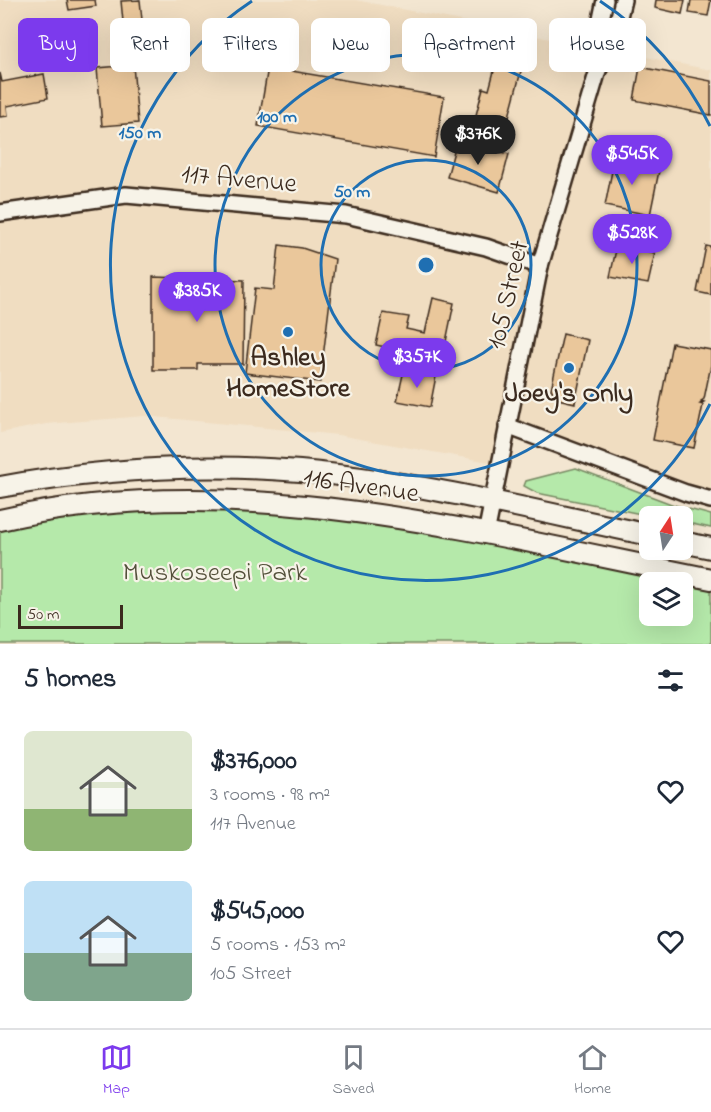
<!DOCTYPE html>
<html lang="en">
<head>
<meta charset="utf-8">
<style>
  :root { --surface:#fff; --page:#f2f2f3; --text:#1f2937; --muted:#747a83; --line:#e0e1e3; --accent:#7c3aed }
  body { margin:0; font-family:"Indie Flower",sans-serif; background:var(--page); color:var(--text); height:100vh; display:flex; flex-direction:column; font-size:22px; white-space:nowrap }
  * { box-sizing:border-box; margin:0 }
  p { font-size:20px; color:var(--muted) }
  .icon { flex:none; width:33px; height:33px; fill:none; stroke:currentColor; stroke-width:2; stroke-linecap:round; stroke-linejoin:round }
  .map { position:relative; height:644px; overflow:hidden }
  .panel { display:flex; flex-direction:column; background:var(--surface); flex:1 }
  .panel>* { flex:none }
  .hud { position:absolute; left:18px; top:18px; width:675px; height:54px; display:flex; gap:12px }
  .needle { width:39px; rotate:12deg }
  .fabs { position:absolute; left:639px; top:506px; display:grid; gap:12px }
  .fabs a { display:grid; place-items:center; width:54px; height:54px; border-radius:9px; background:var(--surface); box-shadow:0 6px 24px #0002; font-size:30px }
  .scale { position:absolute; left:18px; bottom:15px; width:105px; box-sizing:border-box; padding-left:6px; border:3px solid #3b2a1e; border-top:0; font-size:16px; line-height:21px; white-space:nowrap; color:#3b2a1e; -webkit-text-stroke:4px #f7f3e8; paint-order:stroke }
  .price { position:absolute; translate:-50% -51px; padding:0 14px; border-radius:21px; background:var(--accent); color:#fff; font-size:20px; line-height:39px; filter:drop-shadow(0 2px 3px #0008) }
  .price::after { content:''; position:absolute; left:50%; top:36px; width:18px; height:14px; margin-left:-9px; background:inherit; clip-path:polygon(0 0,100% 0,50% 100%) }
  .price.current { background:#222; color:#fff }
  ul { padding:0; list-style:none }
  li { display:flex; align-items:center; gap:18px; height:150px; padding:0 24px }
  li span { display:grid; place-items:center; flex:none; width:168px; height:120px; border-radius:9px; color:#555 }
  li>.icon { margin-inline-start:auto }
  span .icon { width:72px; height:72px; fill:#fffc; stroke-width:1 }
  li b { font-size:26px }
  h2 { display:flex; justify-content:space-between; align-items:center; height:72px; padding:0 24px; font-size:26px }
  .pill { padding:0 21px; border-radius:9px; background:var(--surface); box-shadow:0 6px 24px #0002; font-size:21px; line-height:54px }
  .pill.current { background:var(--accent); color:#fff }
  .dock { display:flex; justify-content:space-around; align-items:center; height:84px; border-top:2px solid var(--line); background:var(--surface); font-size:16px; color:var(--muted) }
  .dock a { display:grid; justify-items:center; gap:3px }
  .dock .current { color:var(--accent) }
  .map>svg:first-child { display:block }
</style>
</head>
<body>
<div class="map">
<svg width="711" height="644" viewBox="0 0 711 644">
  <rect width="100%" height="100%" fill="#f3e6d1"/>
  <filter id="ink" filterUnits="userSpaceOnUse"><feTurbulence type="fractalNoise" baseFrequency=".0167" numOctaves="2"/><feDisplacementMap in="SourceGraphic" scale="12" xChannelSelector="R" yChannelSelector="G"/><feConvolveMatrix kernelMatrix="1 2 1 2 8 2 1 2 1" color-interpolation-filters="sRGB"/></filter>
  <g filter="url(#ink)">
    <!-- built -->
    <polygon fill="#f0ddc1" points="0,0 356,0 595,48 598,69 611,50 711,70 711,500 508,426 500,464 338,435 145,416 46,424 0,433"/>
    <!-- green -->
    <g fill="#b5e9aa" stroke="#788a64" stroke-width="1.5" fill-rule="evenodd">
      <polygon points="576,468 674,505 711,515 711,528 683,522 682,516 651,516 537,493 524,486 526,481"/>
      <path d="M 281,503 L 711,586 L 711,644 L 0,644 L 0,520 ZM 650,582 L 682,582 L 682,615 L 650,615 Z"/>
    </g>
    <!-- building -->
    <g fill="#eac79b" stroke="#3b2a1e" stroke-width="1.5">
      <polygon points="67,0 95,0 96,6 69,10"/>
      <polygon points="140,0 143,30 124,32 121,1"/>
      <polygon points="656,0 685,0 682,14 655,8"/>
      <polygon points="691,0 711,0 708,16 689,13"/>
      <polygon points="501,45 536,54 534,63 524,60 507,124 476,115 483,88 489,90"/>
      <polygon points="133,65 138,123 102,126 97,68"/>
      <polygon points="268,67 444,97 434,157 258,126"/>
      <polygon points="640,67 711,81 711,115 634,100"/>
      <polygon points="0,73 2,82 44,74 48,98 7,106 8,116 0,117"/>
      <polygon points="457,140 509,154 499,192 447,177"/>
      <polygon points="615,156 660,166 650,215 605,206"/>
      <polygon points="279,245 302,248 335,259 320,382 245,373 255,288 274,290"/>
      <polygon points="617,245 655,253 648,284 610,277"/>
      <polygon points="706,246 711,247 711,295 697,292"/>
      <polygon points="153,277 244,280 243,364 198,364 198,370 153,370"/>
      <polygon points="433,298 454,303 442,361 421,357 423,345 404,341 402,351 376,345 383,313 409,317 406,329 425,333"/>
      <polygon points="563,334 588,340 575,403 558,399 551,389"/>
      <polygon points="672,343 711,350 711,365 704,399 701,401 704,402 700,404 703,405 694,448 653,440"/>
      <polygon points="404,370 436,376 430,407 397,401"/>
    </g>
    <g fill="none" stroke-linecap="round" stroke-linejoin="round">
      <!-- minor casing -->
      <g stroke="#3b2a1e" stroke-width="20">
        <g id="minor">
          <polyline points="598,70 595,48 605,0"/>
          <polyline points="0,213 126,195 346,215 486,247 540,266"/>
          <polyline points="507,426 686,493 711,500"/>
          <polyline points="486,534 540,266 598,70 611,50 623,0"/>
        </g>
      </g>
      <!-- major casing -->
      <g stroke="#3b2a1e" stroke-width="24">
        <g id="major">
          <path d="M 0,487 C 99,469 199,463 300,471 C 417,481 534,511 650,535"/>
          <path d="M 0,520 C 237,466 478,533 711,579"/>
          <polyline points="682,542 711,548"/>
        </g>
      </g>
      <!-- minor -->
      <use href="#minor" stroke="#f7f3e8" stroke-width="15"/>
      <!-- major -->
      <use href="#major" stroke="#f7f3e8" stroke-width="20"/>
    </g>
  </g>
  <!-- distance rings -->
  <g fill="none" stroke="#1f6fb2" stroke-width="3">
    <circle cx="426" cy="265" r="105"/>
    <circle cx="426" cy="265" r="211"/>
    <path d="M710 404A316 316 0 1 1 252 1M600 1A316 316 0 0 1 710 126"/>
  </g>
  <!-- markers -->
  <g fill="#1f6fb2" stroke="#f7f3e8" stroke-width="2">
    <circle cx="288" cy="332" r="6"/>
    <circle cx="569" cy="368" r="6"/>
  </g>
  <g text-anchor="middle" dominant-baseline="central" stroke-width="4.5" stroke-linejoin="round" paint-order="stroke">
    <!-- street labels -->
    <g font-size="27" fill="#3b2a1e" stroke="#f7f3e8">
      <text transform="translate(239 180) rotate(5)">117 Avenue</text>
      <text transform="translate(509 295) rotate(-77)">105 Street</text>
      <text transform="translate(361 487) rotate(8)">116 Avenue</text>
    </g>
    <!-- poi labels -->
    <g font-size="27" font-weight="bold" fill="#3b2a1e" stroke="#f7f3e8">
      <text x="288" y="358">Ashley<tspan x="288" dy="31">HomeStore</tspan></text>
      <text x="569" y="394">Joey's Only</text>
    </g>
    <!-- park labels -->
    <g font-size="27" fill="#53503a" stroke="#f7f3e8">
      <text x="215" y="573">Muskoseepi Park</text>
    </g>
  </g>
  <circle cx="426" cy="265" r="9" fill="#1f6fb2" stroke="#f7f3e8" stroke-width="3"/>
  <g font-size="18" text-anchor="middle" font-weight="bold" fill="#1f6fb2" stroke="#f7f3e8" stroke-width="4.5" stroke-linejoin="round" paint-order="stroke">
    <text x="277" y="122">100 m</text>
    <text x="140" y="138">150 m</text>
    <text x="352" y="197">50 m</text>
  </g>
</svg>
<div class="fabs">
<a><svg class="needle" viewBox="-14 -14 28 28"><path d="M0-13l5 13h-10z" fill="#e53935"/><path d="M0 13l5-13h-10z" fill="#747a83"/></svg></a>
<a><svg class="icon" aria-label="layers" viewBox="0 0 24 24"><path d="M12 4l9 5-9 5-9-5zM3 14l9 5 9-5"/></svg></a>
</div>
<div class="scale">50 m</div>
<b class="price current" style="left:478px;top:166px">$376K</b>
<b class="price" style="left:632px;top:186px">$545K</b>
<b class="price" style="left:632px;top:265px">$528K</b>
<b class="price" style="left:197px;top:323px">$385K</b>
<b class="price" style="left:417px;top:389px">$357K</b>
<div class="hud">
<a class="pill current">Buy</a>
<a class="pill">Rent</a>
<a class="pill">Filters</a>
<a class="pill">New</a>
<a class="pill">Apartment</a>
<a class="pill">House</a>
</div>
</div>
<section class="panel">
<h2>5 homes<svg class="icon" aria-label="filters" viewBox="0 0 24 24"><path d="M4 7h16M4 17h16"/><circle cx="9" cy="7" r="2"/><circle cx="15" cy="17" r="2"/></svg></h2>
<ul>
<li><span style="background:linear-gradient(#dfe7d0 65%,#8fb573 0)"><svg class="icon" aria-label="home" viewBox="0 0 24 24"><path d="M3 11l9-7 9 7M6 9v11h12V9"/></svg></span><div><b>$376,000</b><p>3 rooms · 98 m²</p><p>117 Avenue</p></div><svg class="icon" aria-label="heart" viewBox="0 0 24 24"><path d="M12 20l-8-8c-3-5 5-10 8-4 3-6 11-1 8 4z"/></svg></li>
<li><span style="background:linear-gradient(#bfe0f5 60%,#7fa58c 0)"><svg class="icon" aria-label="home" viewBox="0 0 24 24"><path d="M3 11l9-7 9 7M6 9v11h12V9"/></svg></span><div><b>$545,000</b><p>5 rooms · 153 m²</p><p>105 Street</p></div><svg class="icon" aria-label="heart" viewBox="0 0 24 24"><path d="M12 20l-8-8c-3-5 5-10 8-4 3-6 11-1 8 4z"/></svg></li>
</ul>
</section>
<nav class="dock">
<a class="current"><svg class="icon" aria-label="map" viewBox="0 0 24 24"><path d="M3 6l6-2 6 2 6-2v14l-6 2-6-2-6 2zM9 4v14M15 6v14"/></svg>Map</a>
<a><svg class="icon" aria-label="saved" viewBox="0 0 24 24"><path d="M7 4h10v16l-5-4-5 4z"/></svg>Saved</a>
<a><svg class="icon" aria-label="home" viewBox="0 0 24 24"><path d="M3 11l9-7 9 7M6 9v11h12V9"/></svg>Home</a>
</nav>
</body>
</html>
